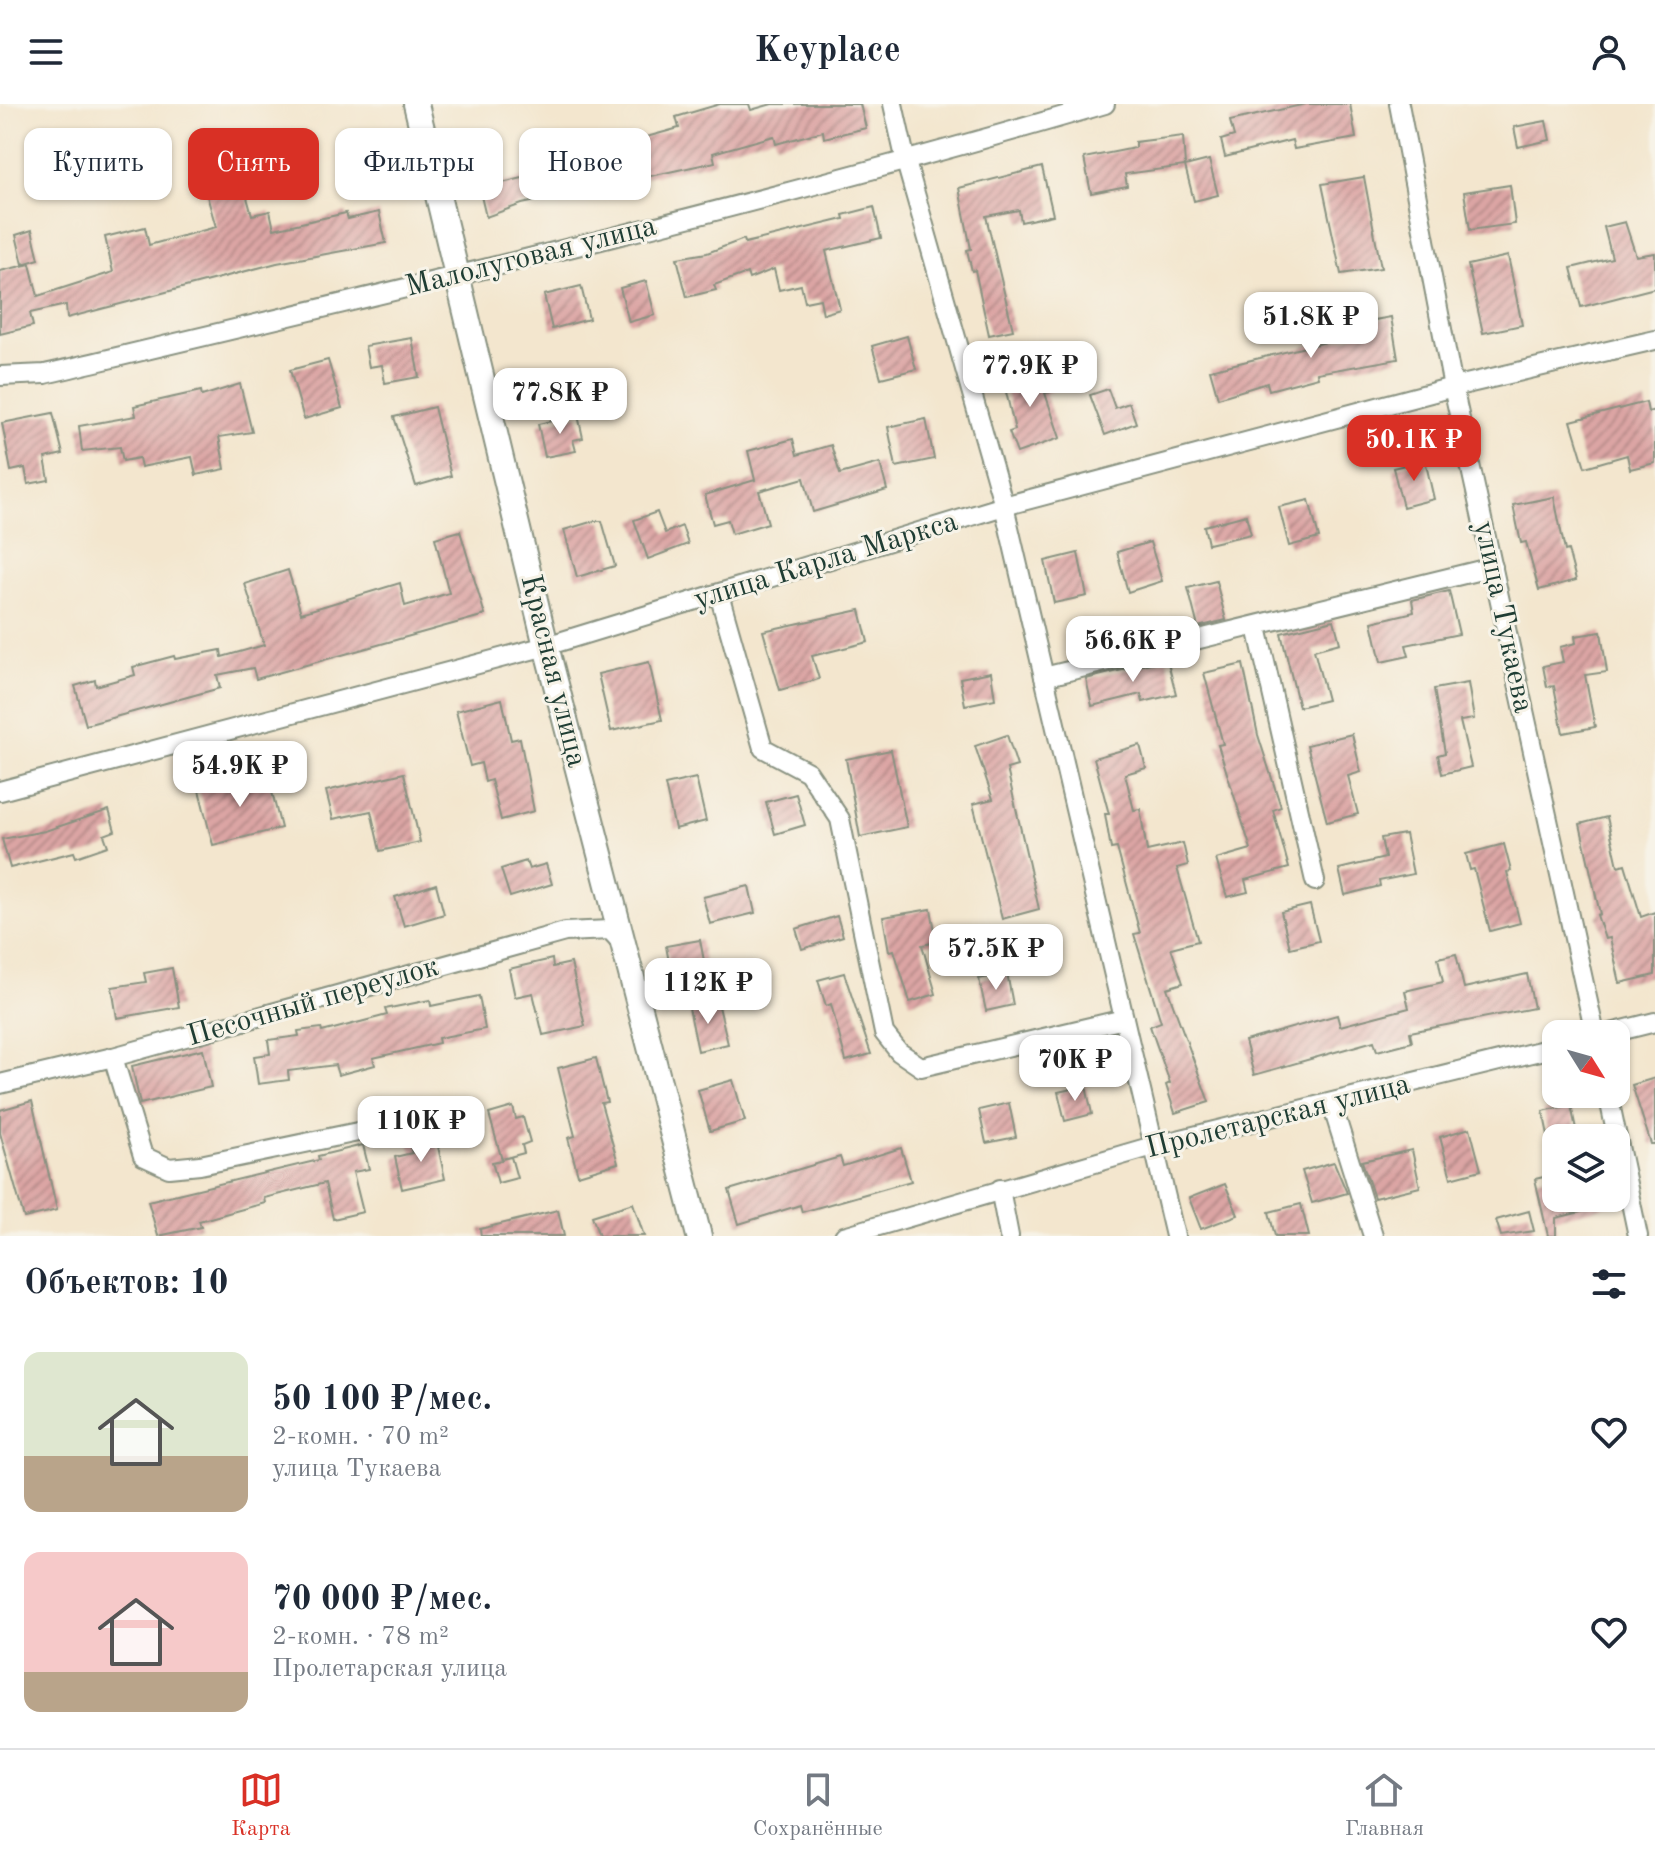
<!DOCTYPE html>
<html lang="ru">
<head>
<meta charset="utf-8">
<style>
  :root { --surface:#fff; --page:#f6f6f7; --text:#1f2937; --muted:#747a83; --line:#e0e1e3; --accent:#d93025 }
  body { margin:0; font-family:"Old Standard TT",serif; background:var(--page); color:var(--text); height:100vh; display:flex; flex-direction:column; font-size:30px; white-space:nowrap }
  * { box-sizing:border-box; margin:0 }
  p { font-size:26px; color:var(--muted) }
  .icon { flex:none; width:44px; height:44px; fill:none; stroke:currentColor; stroke-width:2; stroke-linecap:round; stroke-linejoin:round }
  .map { position:relative; height:1132px; overflow:hidden }
  .side { display:flex; flex-direction:column; background:var(--surface); flex:1 }
  .side>* { flex:none }
  .hud { position:absolute; left:24px; top:24px; width:800px; height:72px; display:flex; gap:16px }
  .needle { width:52px; rotate:127deg }
  .buttons { position:absolute; left:1542px; top:916px; display:grid; gap:16px }
  .buttons a { display:grid; place-items:center; width:88px; height:88px; border-radius:16px; background:var(--surface); box-shadow:0 2px 6px #0004; font-size:40px }
  .price { position:absolute; translate:-50% -68px; padding:0 18px; border-radius:16px; background:#fff; color:#222; font-size:26px; line-height:52px; filter:drop-shadow(0 2px 4px #0008) }
  .price::after { content:''; position:absolute; left:50%; top:48px; width:24px; height:18px; margin-left:-12px; background:inherit; clip-path:polygon(0 0,100% 0,50% 100%) }
  .price.current { background:var(--accent); color:#fff }
  ul { padding:0; list-style:none }
  li { display:flex; align-items:center; gap:24px; height:200px; padding:0 24px }
  li span { display:grid; place-items:center; flex:none; width:224px; height:160px; border-radius:16px; color:#555 }
  li>.icon { margin-inline-start:auto }
  span .icon { width:96px; height:96px; fill:#fffc; stroke-width:1 }
  li b { font-size:34px }
  h2 { display:flex; justify-content:space-between; align-items:center; height:96px; padding:0 24px; font-size:34px }
  .chip { padding:0 28px; border-radius:16px; background:var(--surface); box-shadow:0 2px 6px #0004; font-size:28px; line-height:72px }
  .chip.current { background:var(--accent); color:#fff }
  header { display:flex; justify-content:space-between; align-items:center; height:104px; padding:0 24px; background:var(--surface); font-size:36px; font-weight:700 }
  .tabs { display:flex; justify-content:space-around; align-items:center; height:112px; border-top:2px solid var(--line); background:var(--surface); font-size:22px; color:var(--muted) }
  .tabs a { display:grid; justify-items:center; gap:4px }
  .tabs .current { color:var(--accent) }
  .map>svg:first-child { display:block }
</style>
</head>
<body>
<header><svg class="icon" aria-label="menu" viewBox="0 0 24 24"><path d="M4 6h16M4 12h16M4 18h16"/></svg>Keyplace<svg class="icon" aria-label="person" viewBox="0 0 24 24"><circle cx="12" cy="8" r="4"/><path d="M4 21q1-7 8-7t8 7"/></svg></header>
<div class="map">
<svg width="1655" height="1132" viewBox="0 0 1655 1132">
  <defs>
    <pattern id="building-hatch" width="6" height="6" patternUnits="userSpaceOnUse" patternTransform="scale(2)"><rect width="6" height="6" fill="#dca5a4"/><path d="M-1 1l2-2M0 6l6-6M5 7l2-2" fill="none" stroke="#b28886"/></pattern>
  </defs>
  <rect width="100%" height="100%" fill="#f7f3e8"/>
  <filter id="ink" filterUnits="userSpaceOnUse"><feTurbulence type="fractalNoise" baseFrequency=".0125" numOctaves="2"/><feDisplacementMap in="SourceGraphic" scale="16" xChannelSelector="R" yChannelSelector="G"/><feConvolveMatrix kernelMatrix="1 2 1 2 8 2 1 2 1" color-interpolation-filters="sRGB"/></filter>
  <filter id="wash" filterUnits="userSpaceOnUse"><feTurbulence type="fractalNoise" baseFrequency=".006" numOctaves="4" result="noise"/><feDisplacementMap in="SourceGraphic" scale="32" xChannelSelector="R" yChannelSelector="G"/><feGaussianBlur stdDeviation="1.8" result="paint"/><feColorMatrix in="noise" values="0 0 0 0 0 0 0 0 0 0 0 0 0 0 0 0 0 1.4 0 .05"/><feComposite in="paint" operator="in"/></filter>
  <g filter="url(#wash)">
    <rect width="100%" height="100%" fill="#f3e6ce"/>
    <g id="blocks">
      <!-- building -->
      <g fill="url(#building-hatch)">
        <polygon points="720,0 749,0 751,6 772,0 860,0 866,24 824,34 823,27 776,40 774,32 713,49 715,58 522,100 486,113 477,75 500,69 502,79 543,69 538,48 593,36 595,45 650,32 679,24 676,13"/>
        <polygon points="1306,0 1350,0 1356,34 1294,45 1292,36 1225,53 1221,36 1234,32 1230,17"/>
        <polygon points="1546,17 1550,36 1518,43 1514,23"/>
        <polygon points="1183,32 1185,62 1125,70 1127,82 1091,89 1084,54 1135,44 1135,38"/>
        <polygon points="234,48 252,111 270,107 274,125 346,109 348,115 379,108 386,139 277,159 67,214 66,201 30,209 33,222 0,230 0,167 30,160 38,192 113,168 105,133 145,123 149,141 216,123 199,64 219,58 218,53"/>
        <polygon points="1209,56 1218,91 1194,97 1185,62"/>
        <polygon points="1042,63 1053,111 1021,118 1019,106 986,112 1013,226 989,231 975,166 972,167 967,146 971,145 959,84"/>
        <polygon points="1364,73 1381,164 1341,170 1322,80"/>
        <polygon points="1510,81 1515,120 1470,126 1464,88"/>
        <polygon points="874,103 881,134 826,147 840,205 823,210 820,195 805,198 801,181 779,186 774,165 749,175 747,169 714,181 716,186 687,193 677,154 707,149 744,135 745,139 844,115 843,111"/>
        <polygon points="1625,118 1636,152 1655,149 1655,184 1581,203 1571,164 1612,154 1604,123"/>
        <polygon points="32,126 39,155 23,160 16,131"/>
        <polygon points="1508,152 1522,221 1483,229 1468,161"/>
        <polygon points="646,177 655,211 629,218 620,184"/>
        <polygon points="581,182 589,215 552,225 544,191"/>
        <polygon points="1391,213 1398,255 1317,269 1318,273 1269,286 1267,279 1218,294 1210,266 1355,231 1353,220"/>
        <polygon points="907,232 916,265 881,274 872,242"/>
        <polygon points="412,234 419,273 385,279 382,261 369,263 365,242"/>
        <polygon points="328,256 342,304 304,315 290,266"/>
        <polygon points="1043,261 1050,288 1045,289 1060,334 1017,349 1009,328 1015,326 1002,271"/>
        <polygon points="240,280 252,328 219,333 225,365 196,371 192,353 141,363 139,354 123,357 120,343 82,347 79,322 136,312 134,302 201,287 202,292"/>
        <polygon points="1108,285 1115,304 1129,299 1136,319 1105,331 1090,291"/>
        <polygon points="1646,298 1648,308 1655,306 1655,359 1630,365 1627,351 1585,363 1571,317"/>
        <polygon points="434,303 451,372 416,382 394,313"/>
        <polygon points="53,309 63,350 45,354 49,376 28,380 25,364 11,367 2,319"/>
        <polygon points="578,311 583,334 573,336 576,347 545,353 538,320"/>
        <polygon points="926,315 934,355 896,363 888,323"/>
        <polygon points="793,335 797,351 831,341 840,370 880,359 887,386 813,408 804,374 759,387 768,419 732,430 728,416 713,420 705,391 755,376 748,347"/>
        <polygon points="1425,356 1434,395 1403,403 1393,364"/>
        <polygon points="1554,393 1565,447 1568,446 1576,476 1539,486 1526,438 1521,439 1513,401"/>
        <polygon points="1309,396 1319,434 1289,442 1279,403"/>
        <polygon points="657,408 665,429 682,422 688,440 648,455 634,416"/>
        <polygon points="1246,411 1251,430 1208,440 1204,422"/>
        <polygon points="594,417 602,417 615,462 577,473 564,426"/>
        <polygon points="460,427 485,511 256,575 253,564 217,571 220,584 86,621 75,582 95,576 96,582 135,571 133,563 174,552 175,555 221,546 222,553 264,541 245,480 288,466 301,509 400,479 405,502 449,489 435,434"/>
        <polygon points="1150,438 1162,477 1128,488 1117,448"/>
        <polygon points="1078,449 1087,492 1054,499 1045,457"/>
        <polygon points="1216,477 1226,516 1198,523 1188,484"/>
        <polygon points="1449,487 1459,530 1406,541 1409,552 1381,558 1372,518 1414,508 1412,496"/>
        <polygon points="860,506 868,538 812,552 819,575 780,586 763,527"/>
        <polygon points="1334,516 1340,539 1314,546 1327,596 1299,603 1281,529"/>
        <polygon points="1601,528 1607,568 1585,571 1595,623 1563,629 1554,582 1547,583 1543,562 1563,558 1560,543 1576,539 1575,532"/>
        <polygon points="1167,555 1176,590 1143,598 1141,590 1092,602 1086,575"/>
        <polygon points="649,558 662,616 611,627 598,570"/>
        <polygon points="1243,560 1258,631 1281,703 1273,706 1289,764 1245,776 1248,788 1227,793 1216,755 1251,745 1218,641 1223,640 1204,569"/>
        <polygon points="991,568 995,595 965,601 960,574"/>
        <polygon points="1468,579 1474,615 1460,617 1471,663 1442,670 1438,651 1445,649 1434,585"/>
        <polygon points="502,595 511,636 520,634 534,707 501,716 491,676 485,678 481,659 470,662 456,607"/>
        <polygon points="1352,630 1361,668 1348,672 1358,710 1327,718 1307,641"/>
        <polygon points="1007,631 1017,662 1007,665 1039,805 1002,815 973,700 993,695 975,642"/>
        <polygon points="1140,641 1146,664 1125,670 1134,706 1140,705 1147,747 1183,739 1188,761 1177,764 1198,837 1171,844 1183,879 1167,884 1209,998 1175,1009 1166,981 1170,979 1150,922 1161,918 1134,830 1140,829 1117,744 1111,745 1105,710 1109,710 1094,654"/>
        <polygon points="891,646 907,723 860,733 846,655"/>
        <polygon points="267,668 281,724 213,741 199,686"/>
        <polygon points="404,669 420,738 380,747 371,707 333,715 326,687"/>
        <polygon points="696,674 706,717 675,725 665,681"/>
        <polygon points="796,690 805,721 775,730 766,698"/>
        <polygon points="109,706 115,727 104,731 108,742 76,753 74,748 10,764 2,735 45,727"/>
        <polygon points="1607,713 1618,762 1625,760 1641,813 1655,808 1655,871 1620,879 1610,834 1605,835 1597,811 1600,810 1580,720"/>
        <polygon points="1405,730 1413,770 1379,777 1380,782 1345,791 1339,765 1385,754 1381,734"/>
        <polygon points="1504,740 1511,767 1507,768 1520,819 1490,827 1474,765 1470,766 1466,750"/>
        <polygon points="526,757 529,765 546,760 552,780 510,793 501,765"/>
        <polygon points="436,780 444,810 404,822 395,793"/>
        <polygon points="749,782 755,809 710,820 703,793"/>
        <polygon points="1310,801 1319,837 1290,844 1281,808"/>
        <polygon points="931,805 937,838 922,841 936,890 910,898 894,846 889,847 883,813"/>
        <polygon points="837,812 843,832 802,845 796,825"/>
        <polygon points="700,836 705,862 671,869 666,842"/>
        <polygon points="1456,850 1464,884 1527,870 1534,904 1410,928 1412,938 1377,947 1374,937 1254,971 1245,937 1337,911 1340,922 1409,904 1405,887 1443,878 1438,854"/>
        <polygon points="552,855 553,863 571,859 585,922 543,931 533,889 515,893 509,865"/>
        <polygon points="172,864 179,903 117,914 112,883 146,878 144,869"/>
        <polygon points="844,869 871,950 846,957 831,900 826,902 818,876"/>
        <polygon points="1007,869 1013,901 986,907 979,875"/>
        <polygon points="479,892 485,925 438,934 439,939 373,954 375,961 338,971 335,961 288,967 289,976 258,980 254,952 270,950 268,936 299,932 298,927 321,924 322,928 387,911 385,905 430,896 431,902"/>
        <polygon points="718,898 728,940 698,947 689,904"/>
        <polygon points="203,945 211,983 140,1000 132,962"/>
        <polygon points="596,954 607,998 601,999 618,1059 578,1071 568,1034 575,1032 558,964"/>
        <polygon points="1655,974 1655,1040 1651,1040 1632,981"/>
        <polygon points="733,976 745,1017 710,1027 698,986"/>
        <polygon points="1086,982 1092,1010 1065,1017 1058,988"/>
        <polygon points="32,997 57,1106 24,1114 0,1029 0,1006"/>
        <polygon points="1009,999 1016,1033 986,1039 979,1006"/>
        <polygon points="1571,1001 1577,1030 1549,1036 1543,1007"/>
        <polygon points="513,1003 516,1015 523,1013 530,1038 522,1041 524,1049 502,1055 511,1053 517,1074 498,1079 492,1058 502,1056 489,1010"/>
        <polygon points="1470,1024 1481,1066 1451,1074 1440,1033"/>
        <polygon points="436,1033 445,1075 402,1085 395,1053 412,1049 409,1039"/>
        <polygon points="363,1041 369,1065 353,1068 363,1108 333,1115 325,1079 264,1094 265,1099 199,1117 201,1123 158,1132 148,1097 319,1056 318,1052"/>
        <polygon points="901,1044 911,1077 802,1108 800,1101 739,1120 729,1086 840,1053 843,1062"/>
        <polygon points="1412,1046 1420,1083 1374,1094 1362,1057"/>
        <polygon points="1334,1058 1347,1089 1312,1099 1302,1067"/>
        <polygon points="1556,1070 1556,1094 1609,1094 1610,1101 1556,1114 1556,1132 1548,1132 1535,1075"/>
        <polygon points="1225,1080 1238,1111 1201,1125 1189,1094"/>
        <polygon points="633,1099 644,1132 599,1132 592,1112"/>
        <polygon points="1301,1100 1309,1132 1275,1132 1269,1108"/>
        <polygon points="558,1106 564,1132 481,1132 480,1125"/>
        <polygon points="1529,1107 1534,1127 1501,1132 1496,1116"/>
      </g>
    </g>
  </g>
  <g filter="url(#ink)">
    <use href="#blocks" fill-opacity="0" stroke="#899281" stroke-width="2"/>
    <g fill="none" stroke-linecap="round" stroke-linejoin="round">
      <!-- minor casing -->
      <g stroke="#899281" stroke-width="22">
        <g id="minor">
          <polyline points="893,0 906,58 1004,402 1175,1132"/>
          <polyline points="1399,0 1453,283 1595,930"/>
          <path d="M 0,272 L 45,270 C 400,186 755,103 1105,0"/>
          <polyline points="719,490 763,644 808,668 840,715 884,929 899,948 921,963 1124,915"/>
          <polyline points="1257,523 1315,777"/>
          <polyline points="1044,573 1493,463"/>
          <polyline points="0,687 546,542 1004,402 1453,283 1655,236"/>
          <polyline points="1607,930 1655,918"/>
          <polyline points="113,953 143,1052 169,1064 200,1061 463,1006"/>
          <polyline points="0,980 113,953 565,828 610,826 622,839"/>
          <polyline points="1608,990 1638,1132"/>
          <polyline points="1332,1001 1373,1132"/>
          <polyline points="1000,1085 1009,1132"/>
          <polyline points="844,1132 1153,1042 1556,943"/>
        </g>
      </g>
      <!-- tertiary casing -->
      <g stroke="#899281" stroke-width="28">
        <polyline id="tertiary" points="416,0 546,542 699,1132"/>
      </g>
      <!-- minor -->
      <use href="#minor" stroke="#fff" stroke-width="18"/>
      <!-- tertiary -->
      <use href="#tertiary" stroke="#fff" stroke-width="24"/>
    </g>
  </g>
  <g text-anchor="middle" dominant-baseline="central" stroke-width="6" stroke-linejoin="round" paint-order="stroke">
    <!-- street labels -->
    <g font-size="30" fill="#1f3d34" stroke="#f7f3e8">
      <text transform="translate(531 153) rotate(-14)">Малолуговая улица</text>
      <text transform="translate(826 457) rotate(-17)">улица Карла Маркса</text>
      <text transform="translate(1503 513) rotate(78)">улица Тукаева</text>
      <text transform="translate(553 567) rotate(76)">Красная улица</text>
      <text transform="translate(313 898) rotate(-16)">Песочный переулок</text>
      <text transform="translate(1278 1013) rotate(-14)">Пролетарская улица</text>
    </g>
  </g>
</svg>
<div class="buttons">
<a><svg class="needle" viewBox="-14 -14 28 28"><path d="M0-13l5 13h-10z" fill="#e53935"/><path d="M0 13l5-13h-10z" fill="#747a83"/></svg></a>
<a><svg class="icon" aria-label="layers" viewBox="0 0 24 24"><path d="M12 4l9 5-9 5-9-5zM3 14l9 5 9-5"/></svg></a>
</div>
<b class="price" style="left:1311px;top:256px">51.8K ₽</b>
<b class="price" style="left:1030px;top:305px">77.9K ₽</b>
<b class="price" style="left:560px;top:332px">77.8K ₽</b>
<b class="price current" style="left:1414px;top:379px">50.1K ₽</b>
<b class="price" style="left:1133px;top:580px">56.6K ₽</b>
<b class="price" style="left:240px;top:705px">54.9K ₽</b>
<b class="price" style="left:996px;top:888px">57.5K ₽</b>
<b class="price" style="left:708px;top:922px">112K ₽</b>
<b class="price" style="left:1075px;top:999px">70K ₽</b>
<b class="price" style="left:421px;top:1060px">110K ₽</b>
<div class="hud">
<a class="chip">Купить</a>
<a class="chip current">Снять</a>
<a class="chip">Фильтры</a>
<a class="chip">Новое</a>
</div>
</div>
<section class="side">
<h2>Объектов: 10<svg class="icon" aria-label="filters" viewBox="0 0 24 24"><path d="M4 7h16M4 17h16"/><circle cx="9" cy="7" r="2"/><circle cx="15" cy="17" r="2"/></svg></h2>
<ul>
<li><span style="background:linear-gradient(#dfe7d0 65%,#b9a48a 0)"><svg class="icon" aria-label="home" viewBox="0 0 24 24"><path d="M3 11l9-7 9 7M6 9v11h12V9"/></svg></span><div><b>50 100 ₽/мес.</b><p>2-комн. · 70 m²</p><p>улица Тукаева</p></div><svg class="icon" aria-label="heart" viewBox="0 0 24 24"><path d="M12 20l-8-8c-3-5 5-10 8-4 3-6 11-1 8 4z"/></svg></li>
<li><span style="background:linear-gradient(#f6c9c9 75%,#b9a48a 0)"><svg class="icon" aria-label="home" viewBox="0 0 24 24"><path d="M3 11l9-7 9 7M6 9v11h12V9"/></svg></span><div><b>70 000 ₽/мес.</b><p>2-комн. · 78 m²</p><p>Пролетарская улица</p></div><svg class="icon" aria-label="heart" viewBox="0 0 24 24"><path d="M12 20l-8-8c-3-5 5-10 8-4 3-6 11-1 8 4z"/></svg></li>
</ul>
</section>
<nav class="tabs">
<a class="current"><svg class="icon" aria-label="map" viewBox="0 0 24 24"><path d="M3 6l6-2 6 2 6-2v14l-6 2-6-2-6 2zM9 4v14M15 6v14"/></svg>Карта</a>
<a><svg class="icon" aria-label="saved" viewBox="0 0 24 24"><path d="M7 4h10v16l-5-4-5 4z"/></svg>Сохранённые</a>
<a><svg class="icon" aria-label="home" viewBox="0 0 24 24"><path d="M3 11l9-7 9 7M6 9v11h12V9"/></svg>Главная</a>
</nav>
</body>
</html>
